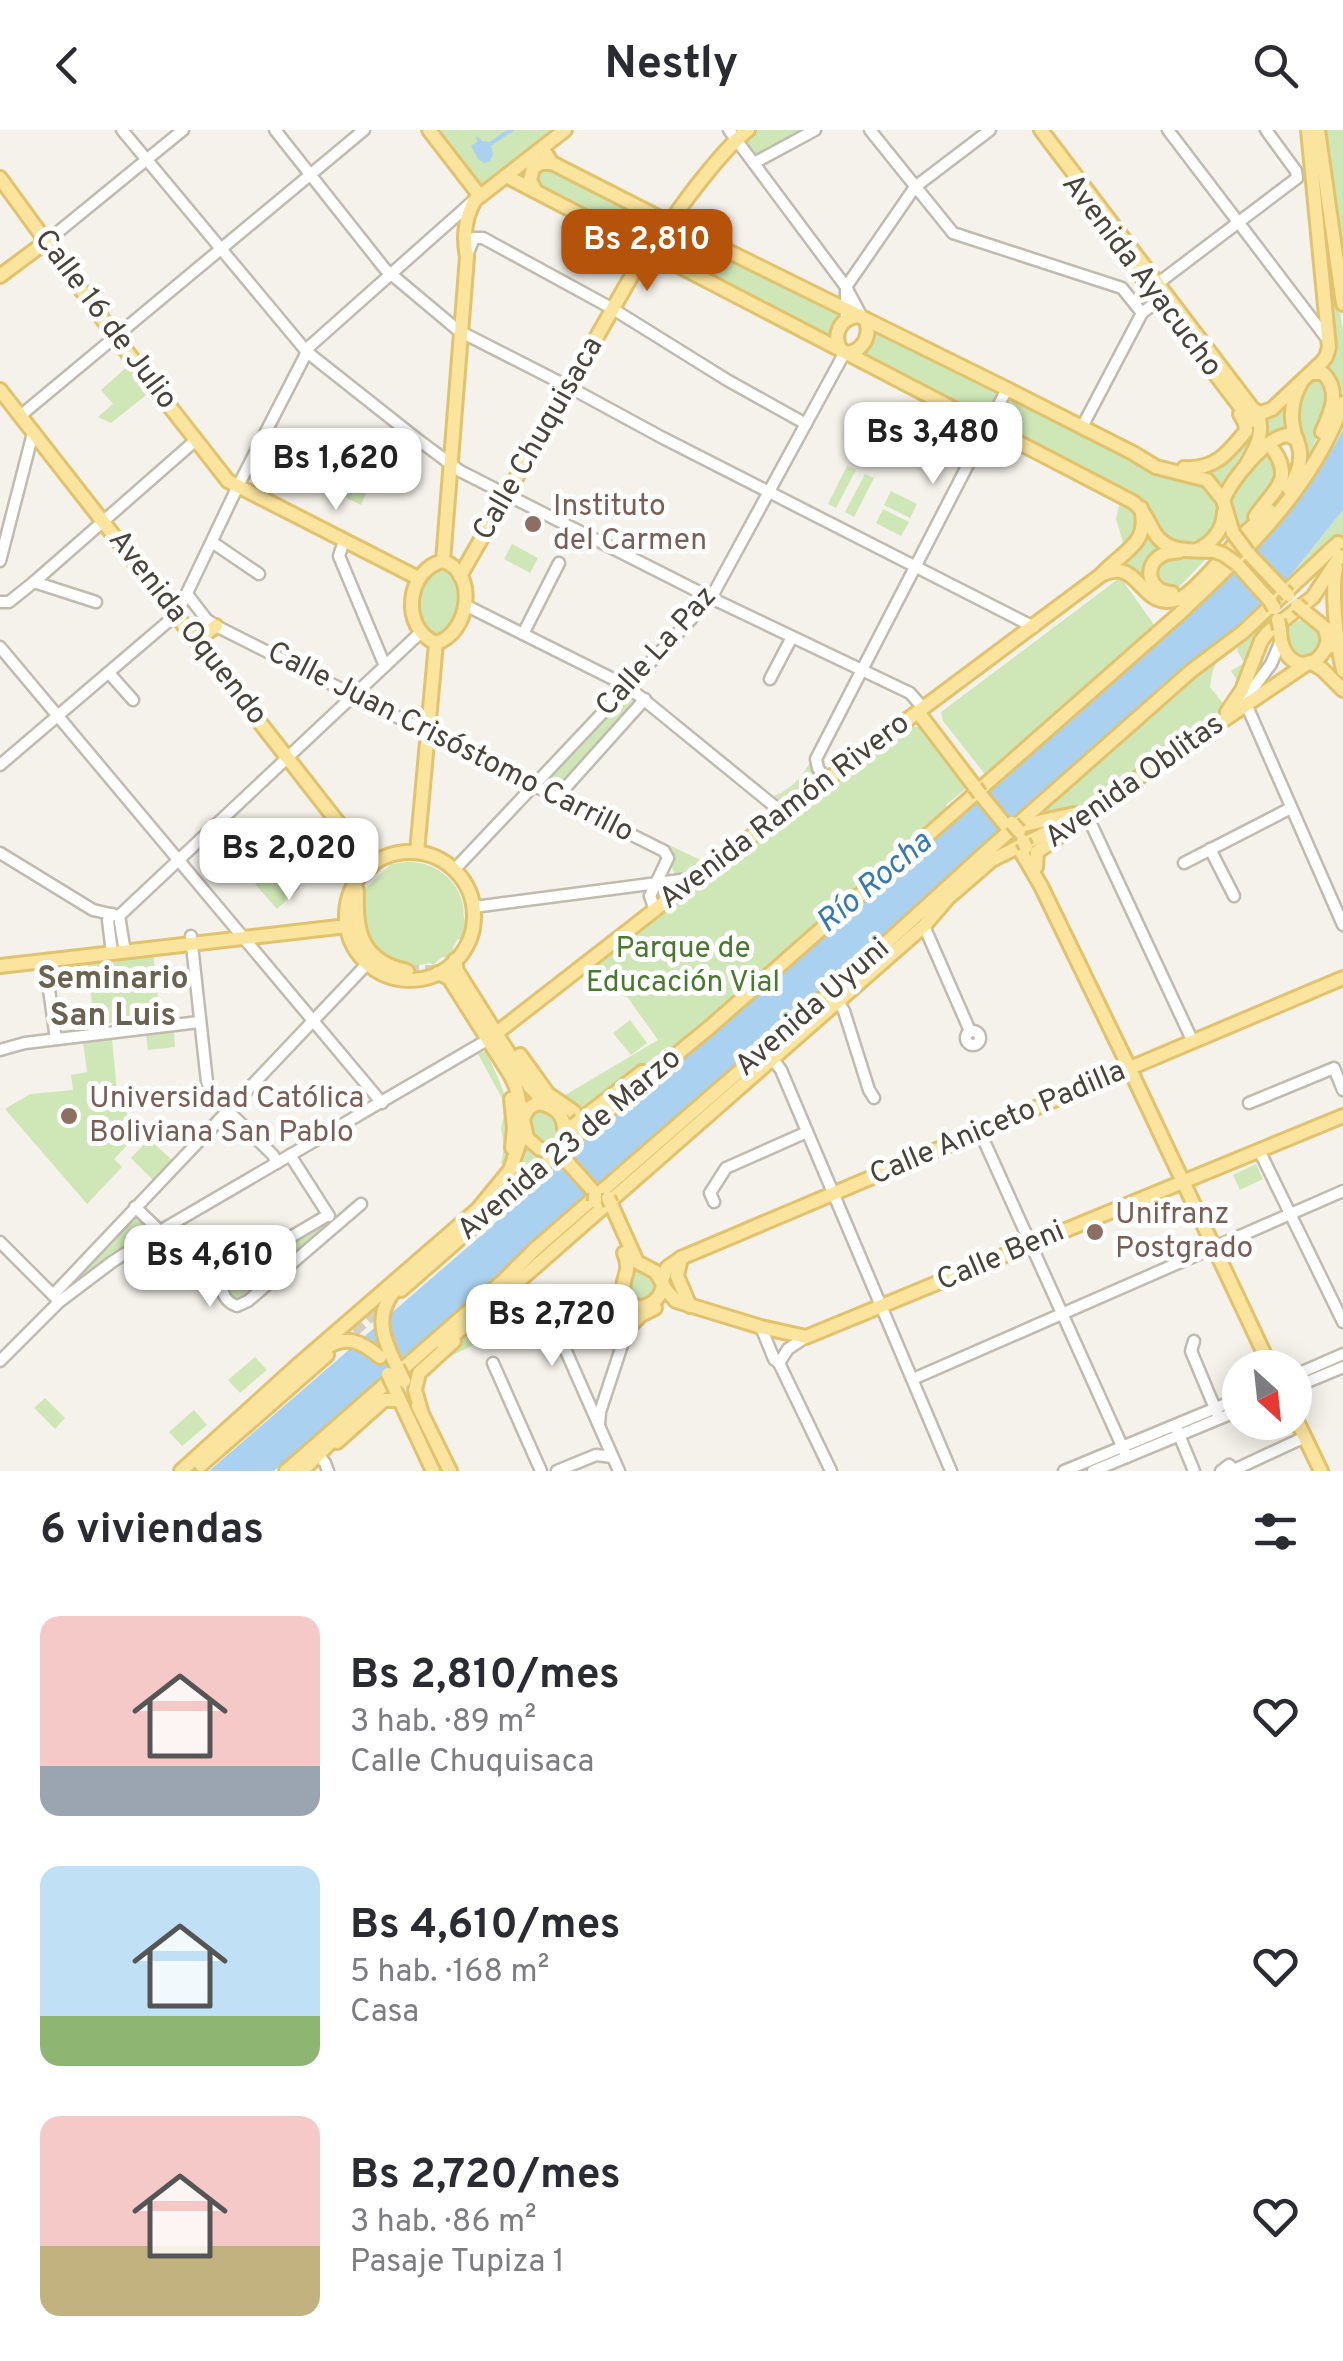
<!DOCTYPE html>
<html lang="es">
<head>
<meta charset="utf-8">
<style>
  :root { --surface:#fff; --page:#f7f7f7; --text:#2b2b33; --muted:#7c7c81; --accent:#b45309 }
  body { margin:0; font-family:Overpass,sans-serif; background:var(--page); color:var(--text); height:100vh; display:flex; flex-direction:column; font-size:38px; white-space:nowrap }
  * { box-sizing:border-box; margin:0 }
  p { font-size:32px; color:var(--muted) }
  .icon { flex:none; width:55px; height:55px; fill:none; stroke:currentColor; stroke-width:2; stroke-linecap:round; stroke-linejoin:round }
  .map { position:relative; height:1341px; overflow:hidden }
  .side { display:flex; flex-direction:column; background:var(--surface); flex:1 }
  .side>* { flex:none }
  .needle { width:65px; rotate:153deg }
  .buttons { position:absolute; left:1222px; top:1220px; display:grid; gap:20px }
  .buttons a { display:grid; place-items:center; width:90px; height:90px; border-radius:50%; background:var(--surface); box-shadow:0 5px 25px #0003; font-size:50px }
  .price { position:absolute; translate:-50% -85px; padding:0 22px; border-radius:20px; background:#fff; color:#222; font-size:32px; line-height:65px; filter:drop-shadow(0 2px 5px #0008) }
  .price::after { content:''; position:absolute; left:50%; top:60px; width:30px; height:22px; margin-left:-15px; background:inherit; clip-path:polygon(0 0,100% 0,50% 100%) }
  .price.current { background:var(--accent); color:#fff }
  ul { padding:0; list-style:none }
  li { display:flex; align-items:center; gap:30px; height:250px; padding:0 40px }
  li span { display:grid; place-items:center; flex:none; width:280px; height:200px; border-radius:20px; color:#555 }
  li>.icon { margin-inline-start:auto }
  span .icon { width:120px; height:120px; fill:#fffc; stroke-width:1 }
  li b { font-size:42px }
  h2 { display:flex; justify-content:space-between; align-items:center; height:120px; padding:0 40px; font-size:42px }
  header { display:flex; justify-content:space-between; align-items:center; height:130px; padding:0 40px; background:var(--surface); font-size:45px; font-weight:700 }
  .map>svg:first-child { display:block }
</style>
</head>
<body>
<header><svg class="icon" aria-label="back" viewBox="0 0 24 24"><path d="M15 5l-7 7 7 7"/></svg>Nestly<svg class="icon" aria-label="search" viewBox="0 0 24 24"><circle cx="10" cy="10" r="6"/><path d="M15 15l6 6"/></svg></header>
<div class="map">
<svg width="1343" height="1341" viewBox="0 0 1343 1341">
  <rect width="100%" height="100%" fill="#f5f2eb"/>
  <!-- green -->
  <g fill="#cfe7b6">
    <polygon points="437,0 554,0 487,53 481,54 476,52"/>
    <polygon points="755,0 811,0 763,26 753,25 747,18 747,9"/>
    <polygon points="1322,0 1343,0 1343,136 1328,13 1324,13"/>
    <polygon points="544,35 664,96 655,112 648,114 537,55 534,43"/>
    <polygon points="1319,51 1343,201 1343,260 1338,275 1322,238 1326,234"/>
    <polygon points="680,102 841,183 831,207 668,124"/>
    <polygon points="875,200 999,264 987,289 985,290 863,225"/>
    <polygon points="129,235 150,262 111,293 98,287 113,274 101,260"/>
    <path d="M 1317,245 L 1330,259 L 1325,286 L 1303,341 C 1297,302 1286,275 1317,245 Z"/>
    <polygon points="1293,263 1291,302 1279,301 1270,307 1265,302 1262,286"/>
    <path d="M 1012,269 L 1161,343 L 1204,355 C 1209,362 1214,367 1216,375 C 1222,402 1192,421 1170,407 C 1156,399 1152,381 1141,370 L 994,294 L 1005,271 Z"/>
    <polygon points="1343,282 1343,301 1323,338 1300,370 1258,420 1254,417"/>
    <path d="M 1248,293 L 1256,303 C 1252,311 1246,317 1241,325 C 1235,335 1230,345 1223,355 L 1203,339 Z"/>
    <path d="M 1269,321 C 1290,353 1258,376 1237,399 C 1223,358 1242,347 1269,321 Z"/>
    <polygon points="353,335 376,346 370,360 347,348"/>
    <polygon points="847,336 856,340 836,378 828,374"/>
    <polygon points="865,344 874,348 854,387 845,382"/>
    <polygon points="343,350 367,361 361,375 337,363"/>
    <polygon points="891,361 917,374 910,388 884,375"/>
    <polygon points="1120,371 1135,379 1141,392 1125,419 1116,389"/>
    <polygon points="883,379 909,392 901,406 876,393"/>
    <polygon points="1343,380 1343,404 1289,454 1286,451"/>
    <polygon points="1149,409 1160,420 1151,458 1117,436"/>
    <polygon points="512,414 538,428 530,443 504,429"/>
    <polygon points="1176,426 1207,428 1179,457 1174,460 1162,458 1154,444 1160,431"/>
    <path d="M 440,436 L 454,445 C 463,471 464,494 435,507 C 408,483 413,458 440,436 Z"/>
    <polygon points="1118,449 1123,451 1157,499 987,647 943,591 941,582"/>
    <polygon points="1267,485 1270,496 1241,556 1231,541 1244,533 1238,522 1236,512"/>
    <circle cx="1303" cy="508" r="18"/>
    <polygon points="1219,526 1212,543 1210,557 1226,577 1079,680 1029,690 1198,542"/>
    <path d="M 627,565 L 632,565 L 641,571 L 557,663 C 549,659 546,657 548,647 Z"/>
    <polygon points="913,596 925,598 968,653 964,660 946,675 949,680 685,912 638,941 579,987 560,968 658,910 628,868 611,860 610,852 597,834 902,602"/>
    <path d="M 812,629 L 815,644 L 814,650 L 784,674 L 780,675 L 769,667 C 788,664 803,646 812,629 Z"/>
    <polygon points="298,701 314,722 300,733 284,712"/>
    <polygon points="256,707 277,731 254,752 232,728"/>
    <path d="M 669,715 L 707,733 L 694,743 L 676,745 C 670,738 671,727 667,718 Z"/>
    <path d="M 407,732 C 432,731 455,747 462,771 C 464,777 463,782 464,788 C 466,797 467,800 462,810 L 458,809 L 453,817 L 453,825 L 449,829 L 442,827 L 433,835 L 430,833 L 409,837 L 390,832 L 366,809 L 361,776 L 367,757 L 391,734 Z"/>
    <polygon points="279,734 300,758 277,779 255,754"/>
    <path d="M 153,822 L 161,894 C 144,886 109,889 95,901 L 87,830 Z"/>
    <polygon points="630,890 647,913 631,925 613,903"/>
    <polygon points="174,902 175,917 148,920 146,905"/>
    <polygon points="112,909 117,962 124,962 128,992 139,1003 114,1029 122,1037 87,1074 5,979 30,964 73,960 71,945 87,942 83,912"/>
    <path d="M 483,922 L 486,922 C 503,957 522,997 504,1036 L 501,1033 L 504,1017 L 501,998 L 504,985 L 504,972 L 478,924 Z"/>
    <path d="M 536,978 L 551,980 L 561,998 C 557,1008 554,1015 543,1015 L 531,1004 L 528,989 Z"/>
    <polygon points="149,1009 172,1030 153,1050 131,1028"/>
    <polygon points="522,1017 544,1027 473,1090"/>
    <polygon points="1256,1034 1263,1049 1240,1060 1233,1045"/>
    <polygon points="134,1084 150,1100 63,1160"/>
    <polygon points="324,1092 327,1097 268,1161 247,1170 230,1171 224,1156 261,1123"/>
    <polygon points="632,1132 655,1146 658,1163 643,1172 635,1169 628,1160"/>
    <polygon points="479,1192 490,1207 424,1239"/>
    <polygon points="255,1227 267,1240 240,1263 228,1250"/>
    <polygon points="45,1268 65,1288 55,1299 34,1278"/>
    <polygon points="194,1280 207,1295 182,1316 169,1302"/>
  </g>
  <!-- water -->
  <g fill="#aad1ef">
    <polygon points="507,0 515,0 491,16 493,24 490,31 484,33 478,29 471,16 477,12 476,5 482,11 489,12"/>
    <path d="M 1343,301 L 1343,380 L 1286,451 L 1231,502 L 274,1341 L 209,1341 L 485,1102 L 560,1033 L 1216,458 C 1268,410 1308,364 1343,301 Z"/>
  </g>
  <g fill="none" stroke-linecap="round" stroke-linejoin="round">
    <!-- major-tunnel -->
    <g stroke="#d3cfc7" stroke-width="12" stroke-dasharray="12 6" stroke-linecap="butt">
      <polyline points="407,841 435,841 447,849"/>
      <polyline points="340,1213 389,1170"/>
    </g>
    <!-- minor casing -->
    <g stroke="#c0bbae" stroke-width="15">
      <g id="minor">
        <polyline points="122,0 307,222 417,309 460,341 711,468 910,563 923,578"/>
        <polyline points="275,0 385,139 459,201 569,257 661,307 1034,497"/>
        <polyline points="729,0 846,157 862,187"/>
        <polyline points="870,0 953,103 1122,158 1142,183"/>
        <polyline points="1168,0 1328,210"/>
        <polyline points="1266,0 1296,41 1297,48"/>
        <polyline points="754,33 815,0"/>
        <polyline points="47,111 183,0"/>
        <polyline points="468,123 474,108 483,108 613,179 727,250 806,294"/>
        <polyline points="1157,154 1297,48"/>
        <polyline points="846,186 846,157 915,57 990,0"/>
        <polyline points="20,286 364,0"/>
        <polyline points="1082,297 1142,183 1164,166"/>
        <polyline points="344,411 339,426 385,536"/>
        <polyline points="212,412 259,444"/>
        <polyline points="0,431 33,303"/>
        <polyline points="34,452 96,472"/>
        <polyline points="187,464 207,490 216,496 664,721 668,728 650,766 655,780"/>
        <polyline points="0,472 9,472 34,452 196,310"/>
        <polyline points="465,475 627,556 784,684"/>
        <polyline points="523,504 559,433"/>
        <polyline points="1280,513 1271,534 1249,564 1246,574 1343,795"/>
        <polyline points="0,517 382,973"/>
        <polyline points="109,543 133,570"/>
        <polyline points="770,549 792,507"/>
        <polyline points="0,635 177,484 238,356 310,216 472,72"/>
        <polyline points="827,651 818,638 816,629 1007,259"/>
        <polyline points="558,666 645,569"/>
        <polyline points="1086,683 1193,912"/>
        <polyline points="1210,719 1234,766"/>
        <polyline points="0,723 93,780 119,786"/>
        <polyline points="1184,733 1291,678"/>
        <polyline points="455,739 711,468 845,222"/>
        <polyline points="474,777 696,748"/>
        <polyline points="119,786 420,503"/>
        <polyline points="119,786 125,822"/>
        <polyline points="924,796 970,901"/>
        <polyline points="191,806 207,952 219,972 273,1025 277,1033"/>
        <polyline points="112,823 108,790 112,784"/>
        <polyline points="45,831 56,909"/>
        <polyline points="838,871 844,881 869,960 874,968"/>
        <circle cx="973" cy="908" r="7"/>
        <polyline points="0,920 25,913 199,892"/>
        <polyline points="773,929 781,940 951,1341"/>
        <polyline points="1249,973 1334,938 1343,960"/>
        <polyline points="980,1002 1127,1327"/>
        <polyline points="1259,1020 1343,1192"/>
        <polyline points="290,1025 329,1086"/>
        <polyline points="714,1072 710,1063 726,1038 807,1002"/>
        <polyline points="135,1077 160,1101"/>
        <path d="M 328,1085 L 262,1124 L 226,1151 C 218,1161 226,1172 237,1176 L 248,1171 L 361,1074"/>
        <polyline points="0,1112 56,1168"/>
        <polyline points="53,1165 367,834"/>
        <polyline points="761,1197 774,1229 779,1233 831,1341"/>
        <polyline points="558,1203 619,1341"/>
        <polyline points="1194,1211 1191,1221 1217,1283"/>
        <polyline points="0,1231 59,1172 112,1132 160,1101 489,909"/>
        <polyline points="493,1233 541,1341"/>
        <polyline points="779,1233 788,1219 806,1207"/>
        <polyline points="1295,1245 1343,1224"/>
        <polyline points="913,1249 1343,1061"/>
        <polyline points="1295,1257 1343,1237"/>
        <polyline points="599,1295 600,1282 631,1188 628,1170"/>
        <polyline points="1177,1300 1194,1341"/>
        <polyline points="319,1326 325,1333 328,1341"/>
        <polyline points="1236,1339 1305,1307"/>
        <polyline points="557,1341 596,1325 612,1327"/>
        <polyline points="1064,1341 1240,1268"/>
        <polyline points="1093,1341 1240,1280"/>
        <polyline points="1221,1341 1229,1335 1236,1341"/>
      </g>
    </g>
    <!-- major casing -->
    <g stroke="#e1c26d" stroke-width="18">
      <g id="major">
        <polyline points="429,0 480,66"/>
        <path d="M 1041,0 L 1258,286 C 1265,305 1254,321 1245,337"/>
        <polyline points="1318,0 1343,174"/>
        <polyline points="542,18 552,33 664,90 672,90 683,99 1007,259 1133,323 1156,337 1207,350 1223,370 1233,403"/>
        <path d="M 506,46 L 1133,372 C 1143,380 1147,389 1153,400 C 1165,424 1191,420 1214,421"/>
        <polyline points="0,48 120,213 228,351 418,448"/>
        <polyline points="535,60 530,50 533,38 541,33 552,33"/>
        <polyline points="1086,74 1251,291"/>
        <polyline points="0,146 47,111"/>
        <path d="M 841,220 C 832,205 840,188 858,186"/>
        <path d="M 848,223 C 864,220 872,204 865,189"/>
        <path d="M 1311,243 L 1323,243 C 1341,261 1331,282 1322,302"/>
        <polyline points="0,260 372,736"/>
        <polyline points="1254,280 1261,283 1272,279 1322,232 1326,227 1329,217 1308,0"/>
        <path d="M 1184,338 C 1215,340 1228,323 1246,301 L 1245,293 L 1240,284"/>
        <path d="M 1289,359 C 1294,349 1300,340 1300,328 C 1301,320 1298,313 1295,305 C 1289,286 1292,268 1302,251"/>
        <path d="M 1223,370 C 1232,350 1265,307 1288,305 L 1297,310"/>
        <path d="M 1255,387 C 1270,363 1295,351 1274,321"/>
        <path d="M 1197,420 C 1214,412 1223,400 1224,382"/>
        <polyline points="1248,423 1283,460"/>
        <path d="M 443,431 L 467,127 C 463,108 465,87 475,70 L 565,0"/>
        <polyline points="1237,434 1270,471"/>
        <path d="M 1336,438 C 1331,462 1337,516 1343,540"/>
        <path d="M 1103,444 C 1141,427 1140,482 1178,469 C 1195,464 1230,417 1246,402 C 1254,395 1262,389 1270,381"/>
        <path d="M 460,446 L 643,126 C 661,114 662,107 672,90 C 687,67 727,15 748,0"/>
        <path d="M 1172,463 C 1149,462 1142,436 1162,425 C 1167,422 1175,422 1180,421"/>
        <polyline points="1303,480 1325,498 1329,517"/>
        <path d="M 1280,499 C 1280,542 1321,545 1328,509"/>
        <polyline points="197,510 216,496"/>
        <path d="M 436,513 C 400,498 406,440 443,431"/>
        <path d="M 436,513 C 470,503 478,442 443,431"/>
        <polyline points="1310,532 1322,539 1343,560"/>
        <polyline points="918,582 975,657"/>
        <polyline points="1227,582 1242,560 1261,511 1268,502 1313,467 1340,426"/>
        <polyline points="980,664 1007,697"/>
        <polyline points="1083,689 1086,683 1308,533"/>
        <polyline points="1015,697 1074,684"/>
        <polyline points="1020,720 1041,756 1126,931 1271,1238"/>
        <polyline points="417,722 436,513"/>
        <circle cx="410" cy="786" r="64"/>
        <polyline points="1036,737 1037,722 1067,701"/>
        <path d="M 357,760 C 355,801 361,831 407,841"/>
        <polyline points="455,830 457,841 530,957 547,975"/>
        <polyline points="0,836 347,796"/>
        <polyline points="438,843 449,848 511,946 516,957 527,1008 540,1019 553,1022"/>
        <path d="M 489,909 L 697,747 L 1101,445 C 1122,421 1150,415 1141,378"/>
        <polyline points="520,925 548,964 574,982 577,1001"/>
        <polyline points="511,969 514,998 512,1018"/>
        <path d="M 524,986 L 529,978 L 538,973 C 562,978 565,989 565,1011"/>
        <polyline points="580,990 642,942"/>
        <polyline points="561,1025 595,1063"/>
        <polyline points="611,1074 637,1132 656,1142 666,1160 676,1171 761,1197 806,1207 1343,986"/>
        <path d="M 624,1123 C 633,1144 620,1147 624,1163 C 631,1187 660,1177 663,1155"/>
        <polyline points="681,1128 677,1146 690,1176"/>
        <polyline points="662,1150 667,1138 681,1128 1343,848"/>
        <path d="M 401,1160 L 577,1006 L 710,897 L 1178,485 C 1244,423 1312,360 1343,273"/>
        <polyline points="628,1198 641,1185 655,1178"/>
        <polyline points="443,1214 511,1158 924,796 948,768 992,730 1086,683"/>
        <path d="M 326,1218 C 347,1204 362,1212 380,1227"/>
        <path d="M 397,1237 C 381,1204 373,1183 400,1154"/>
        <polyline points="396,1262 433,1341"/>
        <polyline points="418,1276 450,1341"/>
        <polyline points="421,1281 415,1260 419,1243 454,1211"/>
        <polyline points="1295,1287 1321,1341"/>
        <polyline points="337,1312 384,1270 399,1270"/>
        <polyline points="201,1335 327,1225"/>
        <polyline points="181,1341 297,1236 478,1079 510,1040 524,1000"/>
        <polyline points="286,1341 503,1151 534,1120 873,825 986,722 1191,541 1243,502 1338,413"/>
        <polyline points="302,1341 341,1302"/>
      </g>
    </g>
    <!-- minor -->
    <use href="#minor" stroke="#fff" stroke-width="10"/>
    <!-- major -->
    <use href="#major" stroke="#fbe49e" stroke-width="12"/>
    <!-- major-bridge casing -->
    <g stroke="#e1c26d" stroke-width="18" stroke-linecap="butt">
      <g id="major-bridge">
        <polyline points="1233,403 1248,423"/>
        <polyline points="1214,421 1223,424 1237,434"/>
        <polyline points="1283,460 1288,465"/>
        <polyline points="1270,471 1274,478"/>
        <polyline points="1297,475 1303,480"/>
        <polyline points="1278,490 1280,499"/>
        <polyline points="975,657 980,664"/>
        <polyline points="1012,693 1019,701"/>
        <polyline points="1023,711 1026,717"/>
        <polyline points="574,995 580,990"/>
        <polyline points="565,1011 568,1019"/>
        <polyline points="553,1022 561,1025"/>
        <polyline points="608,1068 611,1074"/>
        <polyline points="595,1071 595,1063"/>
        <polyline points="397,1237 404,1251"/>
        <polyline points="388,1244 395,1259"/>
      </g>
    </g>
    <!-- major-bridge -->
    <use href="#major-bridge" stroke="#fbe49e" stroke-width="12"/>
  </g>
  <!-- markers -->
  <g fill="#8d6e63" stroke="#fff" stroke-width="4">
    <circle cx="533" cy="394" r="10"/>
    <circle cx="69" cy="986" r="10"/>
    <circle cx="1095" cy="1102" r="10"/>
  </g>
  <g text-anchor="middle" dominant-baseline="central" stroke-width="10" stroke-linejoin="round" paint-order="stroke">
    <!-- street labels -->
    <g font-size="30" fill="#494339" stroke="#fff">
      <text transform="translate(1141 146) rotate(53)">Avenida Ayacucho</text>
      <text transform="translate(105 190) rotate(53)">Calle 16 de Julio</text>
      <text transform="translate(539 309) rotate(-60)">Calle Chuquisaca</text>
      <text transform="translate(187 498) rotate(52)">Avenida Oquendo</text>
      <text transform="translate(657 522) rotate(-48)">Calle La Paz</text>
      <text transform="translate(450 613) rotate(27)">Calle Juan Crisóstomo Carrillo</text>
      <text transform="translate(1135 652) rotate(-35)">Avenida Oblitas</text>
      <text transform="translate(785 682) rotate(-37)">Avenida Ramón Rivero</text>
      <text transform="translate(813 878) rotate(-41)">Avenida Uyuni</text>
      <text transform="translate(998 994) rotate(-23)">Calle Aniceto Padilla</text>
      <text transform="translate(570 1015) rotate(-40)">Avenida 23 de Marzo</text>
      <text transform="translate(1001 1127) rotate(-23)">Calle Beni</text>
    </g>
    <!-- education labels -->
    <g font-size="30" fill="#785e54" stroke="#fff" text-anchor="start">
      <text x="553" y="377">Instituto<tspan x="553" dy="34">del Carmen</tspan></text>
      <text x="89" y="969">Universidad Católica<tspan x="89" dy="34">Boliviana San Pablo</tspan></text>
      <text x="1115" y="1085">Unifranz<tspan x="1115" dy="34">Postgrado</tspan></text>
    </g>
    <!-- park labels -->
    <g font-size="30" fill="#487a2d" stroke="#fff">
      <text x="683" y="819">Parque de<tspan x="683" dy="34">Educación Vial</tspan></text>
    </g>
    <!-- water labels -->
    <g font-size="32" font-style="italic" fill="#3479b3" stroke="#fff">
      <text transform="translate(875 753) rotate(-40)">Río Rocha</text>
    </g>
    <!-- neighbourhood labels -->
    <g font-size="32" font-weight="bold" fill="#6c6250" stroke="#fff">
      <text x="113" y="850">Seminario<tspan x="113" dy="37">San Luis</tspan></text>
    </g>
  </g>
</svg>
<div class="buttons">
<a><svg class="needle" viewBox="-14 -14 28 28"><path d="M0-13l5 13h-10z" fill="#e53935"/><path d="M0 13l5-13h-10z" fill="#7c7c81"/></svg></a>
</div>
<b class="price current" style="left:647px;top:164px">Bs 2,810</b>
<b class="price" style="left:933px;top:357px">Bs 3,480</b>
<b class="price" style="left:336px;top:383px">Bs 1,620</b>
<b class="price" style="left:289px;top:773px">Bs 2,020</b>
<b class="price" style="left:210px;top:1180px">Bs 4,610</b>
<b class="price" style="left:552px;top:1239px">Bs 2,720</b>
</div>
<section class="side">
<h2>6 viviendas<svg class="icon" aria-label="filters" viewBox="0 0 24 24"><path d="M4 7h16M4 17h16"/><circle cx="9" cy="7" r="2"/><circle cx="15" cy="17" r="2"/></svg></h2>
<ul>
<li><span style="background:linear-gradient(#f6c9c9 75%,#9aa5b1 0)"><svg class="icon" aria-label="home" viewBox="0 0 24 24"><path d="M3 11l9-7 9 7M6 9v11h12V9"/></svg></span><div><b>Bs 2,810/mes</b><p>3 hab. · 89 m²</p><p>Calle Chuquisaca</p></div><svg class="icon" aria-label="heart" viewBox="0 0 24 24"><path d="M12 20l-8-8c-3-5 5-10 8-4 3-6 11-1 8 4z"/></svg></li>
<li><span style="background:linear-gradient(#bfe0f5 75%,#8fb573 0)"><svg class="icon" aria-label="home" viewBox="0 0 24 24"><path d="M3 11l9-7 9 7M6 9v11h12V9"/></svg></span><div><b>Bs 4,610/mes</b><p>5 hab. · 168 m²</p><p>Casa</p></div><svg class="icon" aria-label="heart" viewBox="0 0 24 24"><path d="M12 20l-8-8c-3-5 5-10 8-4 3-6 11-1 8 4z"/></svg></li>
<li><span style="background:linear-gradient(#f6c9c9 65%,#c2b280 0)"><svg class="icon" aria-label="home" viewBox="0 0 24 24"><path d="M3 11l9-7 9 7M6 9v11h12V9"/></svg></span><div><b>Bs 2,720/mes</b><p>3 hab. · 86 m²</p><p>Pasaje Tupiza 1</p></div><svg class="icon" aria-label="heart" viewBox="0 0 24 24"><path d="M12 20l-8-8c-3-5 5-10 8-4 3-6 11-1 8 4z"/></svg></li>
</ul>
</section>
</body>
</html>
